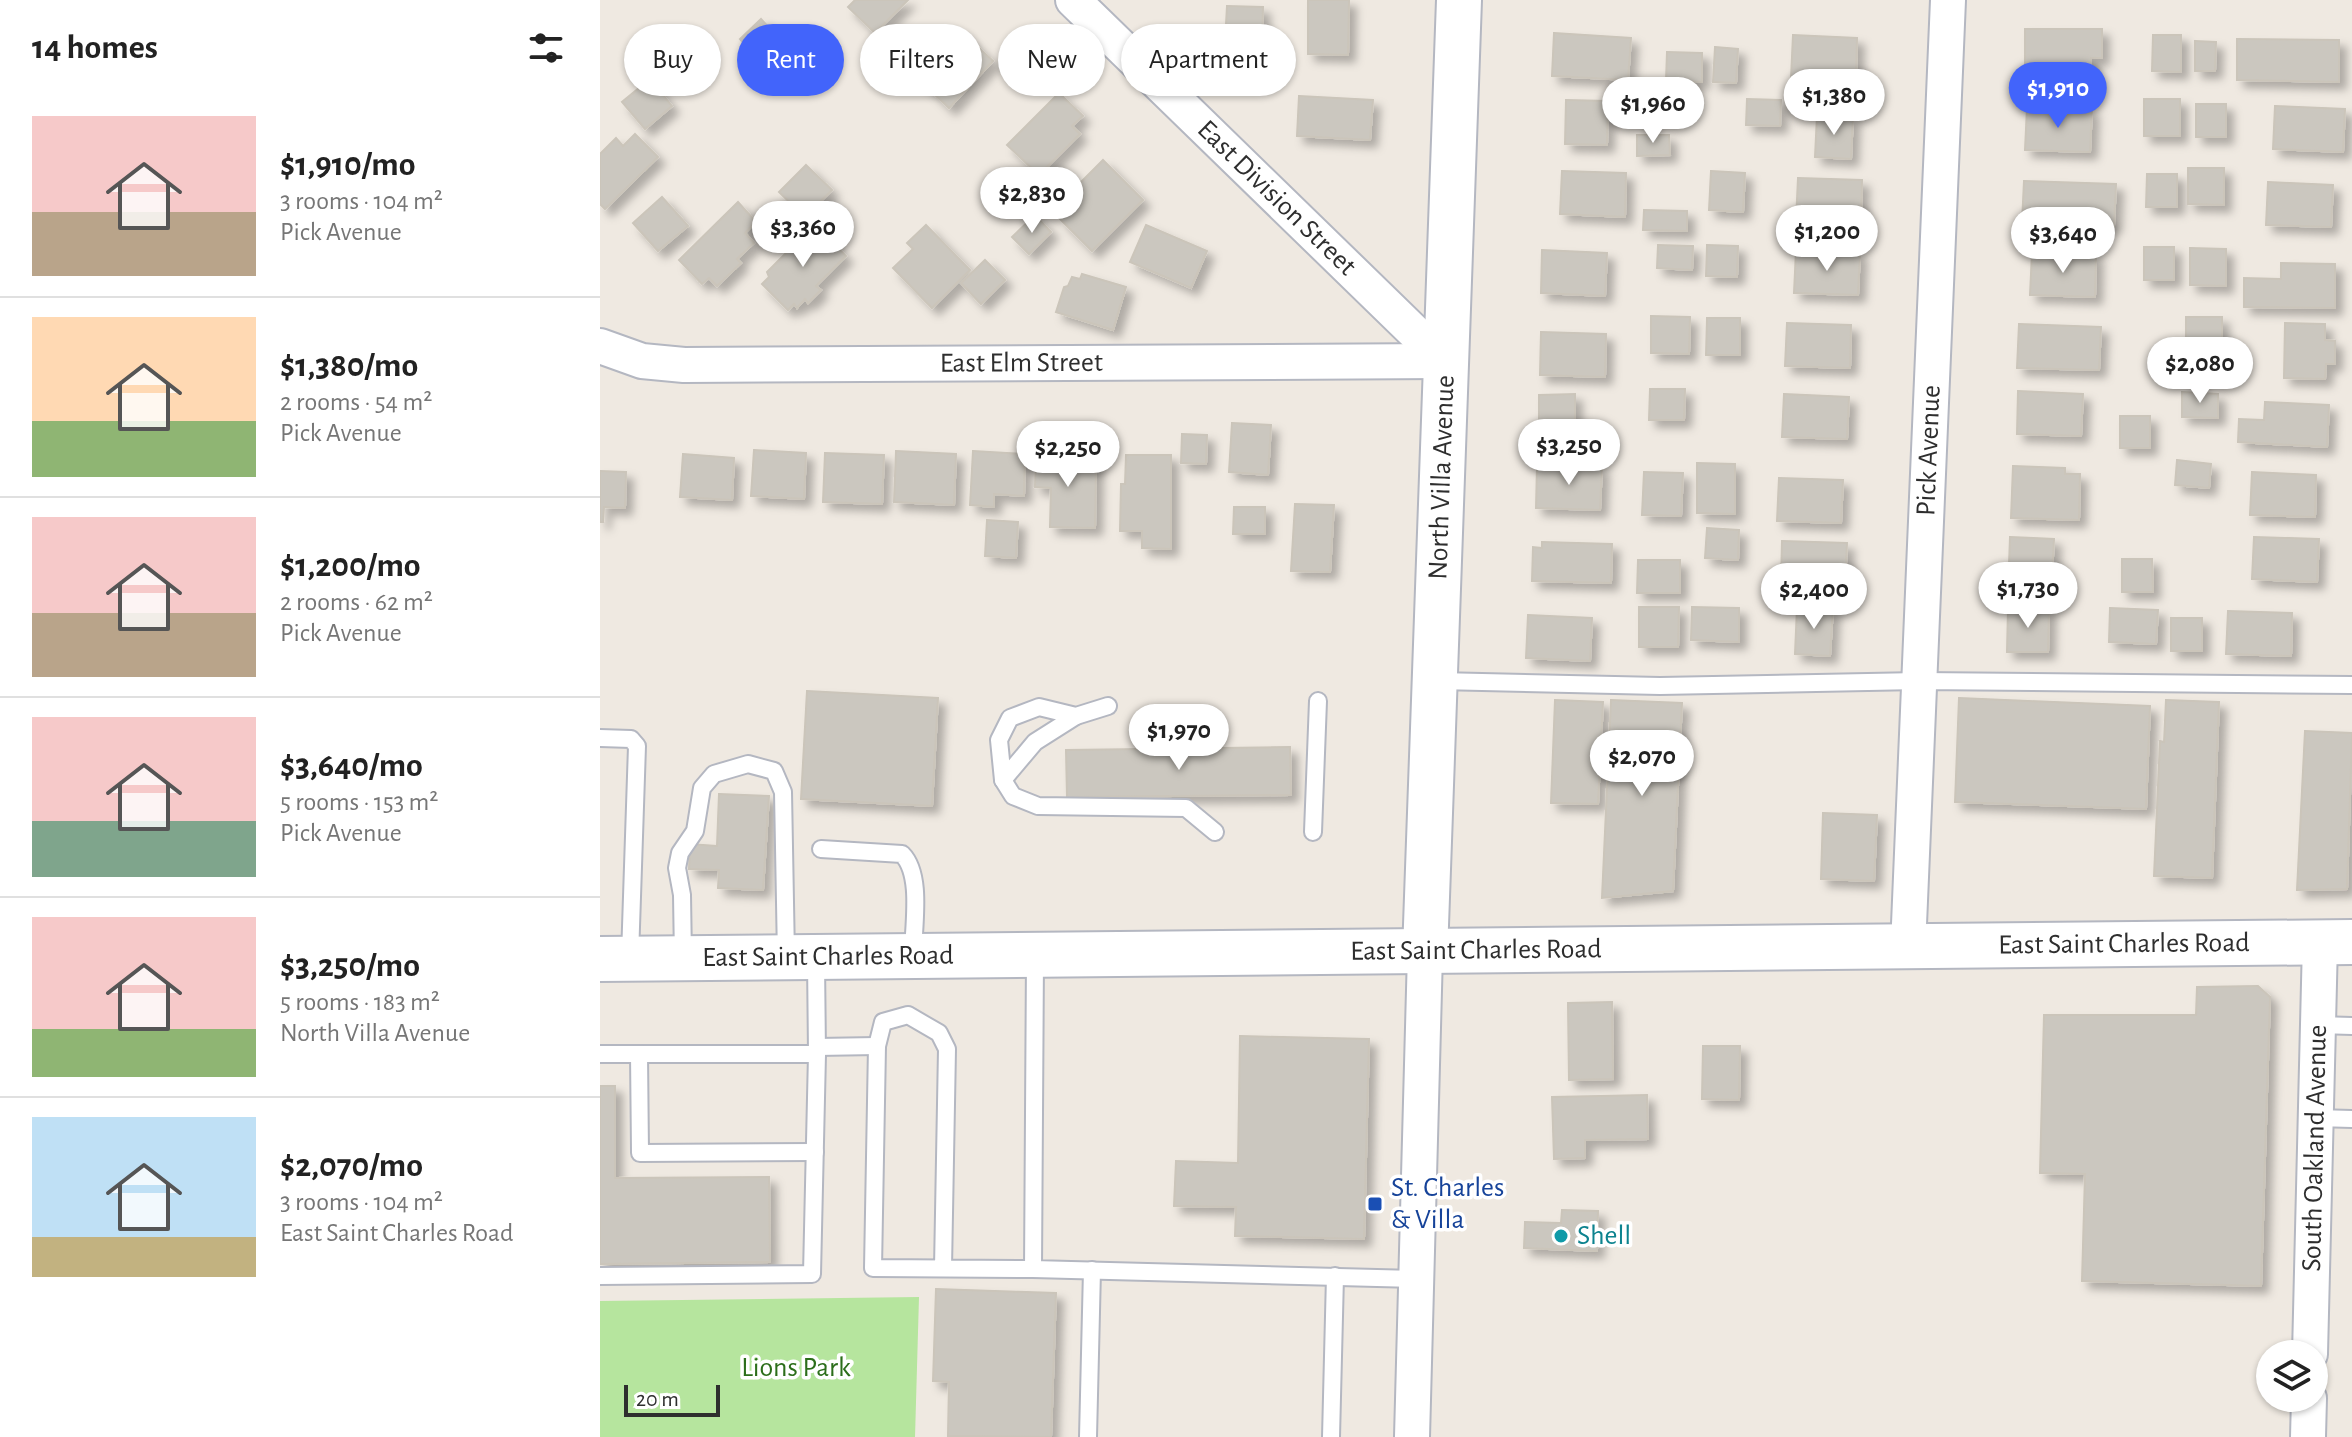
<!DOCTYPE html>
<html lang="en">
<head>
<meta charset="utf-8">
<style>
  :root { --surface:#fff; --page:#f2f2f2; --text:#222; --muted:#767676; --line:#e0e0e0; --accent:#4264fb }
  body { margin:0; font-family:"Alegreya Sans",sans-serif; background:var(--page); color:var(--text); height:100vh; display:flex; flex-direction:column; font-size:30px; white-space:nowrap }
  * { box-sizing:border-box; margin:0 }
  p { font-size:26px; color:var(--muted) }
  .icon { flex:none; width:44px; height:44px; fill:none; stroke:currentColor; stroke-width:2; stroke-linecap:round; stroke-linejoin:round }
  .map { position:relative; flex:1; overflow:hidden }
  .sheet { display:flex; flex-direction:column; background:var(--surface); width:600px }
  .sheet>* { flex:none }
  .banner { position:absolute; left:24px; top:24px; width:760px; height:72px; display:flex; gap:16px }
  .controls { position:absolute; left:1656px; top:1340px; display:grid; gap:16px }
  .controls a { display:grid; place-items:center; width:72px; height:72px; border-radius:50%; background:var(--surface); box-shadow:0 2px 6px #0004; font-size:40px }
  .scale { position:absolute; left:24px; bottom:20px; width:96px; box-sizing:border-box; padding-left:8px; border:4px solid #2e2e2e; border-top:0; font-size:22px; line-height:28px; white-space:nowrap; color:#2e2e2e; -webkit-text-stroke:6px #fff; paint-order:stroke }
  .price { position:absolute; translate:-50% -68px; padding:0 18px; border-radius:28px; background:#fff; color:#222; font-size:26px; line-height:52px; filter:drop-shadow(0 2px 4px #0008) }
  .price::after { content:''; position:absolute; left:50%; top:48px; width:24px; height:18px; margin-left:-12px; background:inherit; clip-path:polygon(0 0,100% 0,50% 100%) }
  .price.selected { background:var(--accent); color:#fff }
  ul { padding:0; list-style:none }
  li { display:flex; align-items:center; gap:24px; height:200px; padding:0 32px }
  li+li { border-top:2px solid var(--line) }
  li span { display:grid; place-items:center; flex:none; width:224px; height:160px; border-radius:0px; color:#555 }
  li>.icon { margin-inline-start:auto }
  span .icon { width:96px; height:96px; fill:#fffc; stroke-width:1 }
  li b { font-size:34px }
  h2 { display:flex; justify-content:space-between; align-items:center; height:96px; padding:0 32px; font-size:34px }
  .pill { padding:0 28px; border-radius:36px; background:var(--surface); box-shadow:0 2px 6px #0004; font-size:28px; line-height:72px }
  .pill.selected { background:var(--accent); color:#fff }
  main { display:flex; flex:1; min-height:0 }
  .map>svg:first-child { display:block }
</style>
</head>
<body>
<main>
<section class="sheet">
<h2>14 homes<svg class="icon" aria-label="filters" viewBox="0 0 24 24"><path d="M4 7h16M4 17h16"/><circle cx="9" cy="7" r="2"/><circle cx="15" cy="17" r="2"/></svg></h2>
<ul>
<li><span style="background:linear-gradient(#f6c9c9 60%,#b9a48a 0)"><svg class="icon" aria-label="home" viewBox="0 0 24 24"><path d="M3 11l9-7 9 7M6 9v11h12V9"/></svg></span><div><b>$1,910/mo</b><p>3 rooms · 104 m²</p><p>Pick Avenue</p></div></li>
<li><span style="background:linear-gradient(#ffd9b3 65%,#8fb573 0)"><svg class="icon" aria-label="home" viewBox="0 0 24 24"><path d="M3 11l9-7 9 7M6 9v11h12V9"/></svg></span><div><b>$1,380/mo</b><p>2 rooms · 54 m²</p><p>Pick Avenue</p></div></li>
<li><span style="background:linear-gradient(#f6c9c9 60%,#b9a48a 0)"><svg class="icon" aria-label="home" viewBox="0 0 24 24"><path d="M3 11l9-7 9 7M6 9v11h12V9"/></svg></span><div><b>$1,200/mo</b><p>2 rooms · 62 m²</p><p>Pick Avenue</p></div></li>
<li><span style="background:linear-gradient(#f6c9c9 65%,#7fa58c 0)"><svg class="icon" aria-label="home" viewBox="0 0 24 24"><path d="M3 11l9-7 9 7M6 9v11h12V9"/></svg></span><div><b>$3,640/mo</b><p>5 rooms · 153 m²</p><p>Pick Avenue</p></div></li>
<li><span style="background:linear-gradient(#f6c9c9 70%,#8fb573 0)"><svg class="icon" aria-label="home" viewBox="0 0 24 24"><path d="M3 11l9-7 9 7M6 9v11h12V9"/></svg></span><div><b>$3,250/mo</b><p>5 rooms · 183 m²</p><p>North Villa Avenue</p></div></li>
<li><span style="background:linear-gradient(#bfe0f5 75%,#c2b280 0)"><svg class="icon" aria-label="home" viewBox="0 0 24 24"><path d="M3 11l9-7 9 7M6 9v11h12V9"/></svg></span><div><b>$2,070/mo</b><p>3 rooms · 104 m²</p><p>East Saint Charles Road</p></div></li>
</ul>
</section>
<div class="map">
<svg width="1752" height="1437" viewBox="0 0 1752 1437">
  <defs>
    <filter id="shadow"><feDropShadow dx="7" dy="7" stdDeviation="4" flood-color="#0004"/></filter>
  </defs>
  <rect width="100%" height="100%" fill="#efe9e1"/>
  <!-- green -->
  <polygon fill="#b6e59e" points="319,1297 315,1437 0,1437 0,1301"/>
  <!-- building -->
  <g fill="#cbc7bf" stroke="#cbc5ba" stroke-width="2" filter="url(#shadow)">
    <polygon points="255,0 308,0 275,33 248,7"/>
    <polygon points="708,0 749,0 748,55 708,54"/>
    <polygon points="627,6 663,7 662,45 625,43"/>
    <polygon points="161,19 183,43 161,63 140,39"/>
    <polygon points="1425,29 1502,29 1502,58 1491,58 1491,70 1425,70"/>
    <polygon points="360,30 393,61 349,108 316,77"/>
    <polygon points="954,33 1031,38 1028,80 952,76"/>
    <polygon points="1193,35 1257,38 1256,81 1191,78"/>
    <polygon points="1553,35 1581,35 1581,72 1552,71"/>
    <polygon points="1637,39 1739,40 1739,82 1637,80"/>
    <polygon points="1595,41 1616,42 1615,71 1595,71"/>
    <polygon points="1115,47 1138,49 1136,83 1113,82"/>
    <polygon points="1067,52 1102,53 1102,82 1066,81"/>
    <polygon points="50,79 72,106 45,129 22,102"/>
    <polygon points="459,93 483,116 472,126 480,134 439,175 407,145"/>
    <polygon points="699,96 773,100 770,140 697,136"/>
    <polygon points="1147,99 1181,100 1180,126 1146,125"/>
    <rect x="1544" y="99" width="36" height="37"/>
    <polygon points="966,100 1008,101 1007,145 965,144"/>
    <rect x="1596" y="104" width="30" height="33"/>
    <polygon points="1675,106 1745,109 1743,152 1673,149"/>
    <polygon points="1427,107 1492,109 1490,152 1425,150"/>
    <polygon points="1217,115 1253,117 1251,159 1215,157"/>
    <polygon points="35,134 58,157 5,209 0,204 0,154 16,138 23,146"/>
    <polygon points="1037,135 1069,135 1070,155 1037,156"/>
    <polygon points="503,160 543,200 492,251 459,218 478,200 471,192"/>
    <polygon points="206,165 232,190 205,217 179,192"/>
    <polygon points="1588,168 1624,168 1624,205 1588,204"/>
    <polygon points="962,171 1026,173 1025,217 960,214"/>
    <polygon points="1111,171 1145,173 1143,212 1109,210"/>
    <polygon points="1547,174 1577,174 1577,207 1546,207"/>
    <polygon points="1198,178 1262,180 1261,223 1196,221"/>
    <polygon points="1424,181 1516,184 1514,226 1422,223"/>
    <polygon points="1668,182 1733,185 1731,227 1666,225"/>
    <polygon points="62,197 88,226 58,251 33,223"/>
    <polygon points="138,202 156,222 145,233 154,243 137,259 141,263 117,286 109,278 102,284 79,260"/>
    <polygon points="1044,210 1087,211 1087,231 1043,230"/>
    <polygon points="435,215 451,232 429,254 412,237"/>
    <polygon points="214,225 246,256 216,286 221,290 208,303 205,299 197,308 194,304 188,310 162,284 169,277 167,272"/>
    <polygon points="326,225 370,270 332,308 293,268 313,249 307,243"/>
    <polygon points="546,225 607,251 591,288 530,262"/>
    <polygon points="1058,245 1093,246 1092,270 1057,268"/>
    <polygon points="1107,245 1138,246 1137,277 1106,276"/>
    <rect x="1544" y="247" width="30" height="33"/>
    <polygon points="1590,248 1626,249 1626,286 1590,285"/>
    <polygon points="942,250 1007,253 1005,296 941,293"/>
    <polygon points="1196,250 1260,253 1258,295 1194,293"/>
    <polygon points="1432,252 1496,255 1495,297 1430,295"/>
    <polygon points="385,260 405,280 381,304 361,283"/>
    <polygon points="1681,263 1735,264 1735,308 1644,307 1644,278 1681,279"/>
    <polygon points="482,274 526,287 513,330 456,312 464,287 468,286 472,277 480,279"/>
    <polygon points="1051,316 1090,317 1089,354 1051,353"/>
    <rect x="1586" y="317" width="36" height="37"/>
    <polygon points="1107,318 1140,318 1140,355 1106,355"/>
    <polygon points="1187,323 1251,325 1250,368 1185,366"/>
    <polygon points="1685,323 1725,324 1725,340 1735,341 1735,364 1726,364 1725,379 1684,378"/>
    <polygon points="1419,324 1501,327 1499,370 1417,368"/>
    <polygon points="941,332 1006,334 1005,377 940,375"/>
    <polygon points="1050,389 1085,389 1084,420 1049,420"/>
    <polygon points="1418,391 1483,394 1481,436 1417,434"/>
    <polygon points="1582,392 1618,394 1618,418 1582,417"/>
    <polygon points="975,394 975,438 939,438 939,395"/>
    <polygon points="1184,394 1249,397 1247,439 1182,437"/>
    <polygon points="1665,402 1729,405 1727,447 1638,442 1639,419 1664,420"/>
    <rect x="1520" y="416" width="30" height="32"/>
    <polygon points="632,423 671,425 668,475 629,472"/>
    <polygon points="582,434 607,435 606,464 581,463"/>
    <polygon points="154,450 206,453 204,499 151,496"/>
    <polygon points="296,451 356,454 354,505 294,502"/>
    <polygon points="373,451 425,454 424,496 394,494 394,507 370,505"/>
    <polygon points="436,452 470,453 470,462 496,462 495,528 450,527 451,488 435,487"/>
    <polygon points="225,453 284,455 282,504 223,502"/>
    <polygon points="83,454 134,458 132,500 80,497"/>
    <polygon points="526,455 571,455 571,549 542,548 542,531 520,531 521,484 525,484"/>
    <polygon points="1577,460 1611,464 1609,488 1575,485"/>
    <polygon points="1097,463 1135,464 1135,514 1097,513"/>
    <polygon points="937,465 1002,467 1000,510 936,508"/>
    <polygon points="1413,466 1465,468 1465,474 1480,474 1479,520 1411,518"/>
    <polygon points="0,471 26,472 25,508 4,507 3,522 0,522"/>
    <polygon points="1044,472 1083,473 1081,516 1042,515"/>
    <polygon points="1652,472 1716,475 1715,517 1650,515"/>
    <polygon points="1179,478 1243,480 1241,523 1177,521"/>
    <polygon points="695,504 734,505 730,572 691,571"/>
    <polygon points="634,507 665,507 665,534 633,534"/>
    <polygon points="387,520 418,522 416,558 385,556"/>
    <polygon points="1107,528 1139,530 1138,560 1105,558"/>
    <polygon points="1410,537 1454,539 1451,594 1408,592"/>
    <polygon points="1654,537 1719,539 1717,582 1652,579"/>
    <polygon points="1182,541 1247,543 1245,586 1181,583"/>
    <polygon points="942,542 1012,544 1011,583 932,581 933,547 942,548"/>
    <polygon points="1522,559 1552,559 1553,592 1522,592"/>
    <polygon points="1038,560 1080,560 1080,593 1037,593"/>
    <polygon points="1039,607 1079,607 1078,647 1039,647"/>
    <polygon points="1092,607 1139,608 1139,642 1091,640"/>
    <polygon points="1197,607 1233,609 1230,656 1195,654"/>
    <polygon points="1408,608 1449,608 1448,652 1407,652"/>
    <polygon points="1510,608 1558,610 1556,644 1509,642"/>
    <polygon points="1628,611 1692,613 1691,656 1626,654"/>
    <polygon points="928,615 992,618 990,661 926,658"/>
    <rect x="1571" y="618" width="31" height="33"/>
    <polygon points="207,691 338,698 332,806 201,799"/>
    <polygon points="1359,698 1550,706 1546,809 1355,802"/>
    <polygon points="955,700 1003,702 998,804 951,803"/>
    <polygon points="1011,700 1082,703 1073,891 1002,898"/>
    <polygon points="1566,700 1619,702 1612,878 1554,876 1560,741 1564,742"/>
    <polygon points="1705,731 1752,733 1747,889 1697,890"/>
    <polygon points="690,747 691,795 467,797 466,750"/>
    <polygon points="119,794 169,796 163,890 118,888 119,870 89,869 90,844 117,846"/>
    <polygon points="1223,813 1277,815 1274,881 1221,879"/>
    <polygon points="1658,986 1670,997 1661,1286 1482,1281 1485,1174 1440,1173 1444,1015 1596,1015 1597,987"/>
    <polygon points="1012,1002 1013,1079 969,1080 968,1003"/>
    <polygon points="640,1036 769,1039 764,1239 635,1236 636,1207 574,1206 576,1161 638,1163"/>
    <polygon points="1103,1046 1140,1046 1139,1100 1102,1099"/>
    <polygon points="0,1086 15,1086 15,1178 169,1177 170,1262 0,1264"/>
    <polygon points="1047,1095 1048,1139 985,1140 985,1158 954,1159 952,1097"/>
    <polygon points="962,1210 998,1211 997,1251 924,1248 925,1222 961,1223"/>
    <polygon points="336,1289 456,1293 451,1437 348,1436 349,1382 333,1381"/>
  </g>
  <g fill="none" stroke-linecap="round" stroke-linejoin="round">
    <!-- lane casing -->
    <g stroke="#b4b7c1" stroke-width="20">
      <g id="lane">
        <polyline points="838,681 1060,686 1319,681 1752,685"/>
        <polyline points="508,706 476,716 439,707 410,718 399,740 403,780 413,796 438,806 586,808 615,832"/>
        <polyline points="0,738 31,739 37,746 30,957"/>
        <polyline points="403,780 435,742 476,716"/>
        <polyline points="713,832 718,701"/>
        <path d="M 221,849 L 302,854 C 323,875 313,927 313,956"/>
        <polyline points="83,958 82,895 77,868 80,853 95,831 102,788 114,774 148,764 174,771 183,792 186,957"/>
        <polyline points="435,958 433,1269 816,1279"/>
        <polyline points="216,960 217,1054"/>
        <polyline points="1718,1025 1752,1026"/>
        <polyline points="217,1047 277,1046"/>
        <polyline points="0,1054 217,1054 212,1274 0,1276"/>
        <polyline points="39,1054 40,1153 215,1152"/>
        <polyline points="1716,1118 1752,1119"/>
        <polyline points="343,1268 347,1049 339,1033 308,1015 283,1022 277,1046 273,1268 433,1269"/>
        <polyline points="488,1437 492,1270"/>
        <polyline points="731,1437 735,1276"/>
      </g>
    </g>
    <!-- street casing -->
    <g stroke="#b4b7c1" stroke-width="38">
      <g id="street">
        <path id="s1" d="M 473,0 L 844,361"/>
        <path id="s2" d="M 0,346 L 42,361 L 84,365 L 844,361"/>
        <path id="s3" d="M 1308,948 L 1348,0"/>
        <path id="s4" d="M 1710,1354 L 1720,942"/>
        <polyline points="812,1437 825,953"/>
        <polyline points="1708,1437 1709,1398"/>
      </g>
    </g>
    <!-- secondary casing -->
    <g stroke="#b4b7c1" stroke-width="48">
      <g id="secondary">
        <path id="s5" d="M 825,953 L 859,0"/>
        <path id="s6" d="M 0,959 L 1752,942"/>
      </g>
    </g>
    <!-- lane -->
    <use href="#lane" stroke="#fff" stroke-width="16"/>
    <!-- street -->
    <use href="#street" stroke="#fff" stroke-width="34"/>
    <!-- secondary -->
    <use href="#secondary" stroke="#fff" stroke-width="44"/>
  </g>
  <!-- markers -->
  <rect fill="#1a4fb4" stroke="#fff" stroke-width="3" x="767" y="1196" width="16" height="16" rx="4"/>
  <circle fill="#0f9aa8" stroke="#fff" stroke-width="3" cx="961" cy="1236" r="8"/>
  <g text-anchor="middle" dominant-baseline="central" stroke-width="7" stroke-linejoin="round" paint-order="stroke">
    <!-- street labels -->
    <g font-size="28" fill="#2e2e2e" stroke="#fff">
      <text stroke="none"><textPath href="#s1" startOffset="284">East Division Street</textPath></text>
      <text stroke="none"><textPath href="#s2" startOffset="424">East Elm Street</textPath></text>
      <text stroke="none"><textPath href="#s3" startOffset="498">Pick Avenue</textPath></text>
      <text stroke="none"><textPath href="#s5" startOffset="476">North Villa Avenue</textPath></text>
      <text stroke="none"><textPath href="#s6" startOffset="1524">East Saint Charles Road</textPath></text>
      <text stroke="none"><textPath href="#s6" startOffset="876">East Saint Charles Road</textPath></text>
      <text stroke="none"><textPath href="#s6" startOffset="228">East Saint Charles Road</textPath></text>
      <text stroke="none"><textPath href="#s4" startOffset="206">South Oakland Avenue</textPath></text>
    </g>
    <!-- transit labels -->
    <g font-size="28" fill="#164399" stroke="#fff" text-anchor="start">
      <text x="791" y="1188">St. Charles<tspan x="791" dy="32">&amp; Villa</tspan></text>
    </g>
    <!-- culture labels -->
    <g font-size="28" fill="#0d838f" stroke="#fff" text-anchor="start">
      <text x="977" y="1236">Shell</text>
    </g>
    <!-- park labels -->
    <g font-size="28" fill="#2c6e1b" stroke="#fff">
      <text x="196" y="1368">Lions Park</text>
    </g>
  </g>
</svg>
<div class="controls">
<a><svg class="icon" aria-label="layers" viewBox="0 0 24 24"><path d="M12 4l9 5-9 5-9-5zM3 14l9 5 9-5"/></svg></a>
</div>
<div class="scale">20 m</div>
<b class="price selected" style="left:1458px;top:130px">$1,910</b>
<b class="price" style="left:1234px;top:137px">$1,380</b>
<b class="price" style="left:1053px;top:145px">$1,960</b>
<b class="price" style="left:432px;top:235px">$2,830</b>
<b class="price" style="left:203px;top:269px">$3,360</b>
<b class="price" style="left:1227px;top:273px">$1,200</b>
<b class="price" style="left:1463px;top:275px">$3,640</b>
<b class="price" style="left:1600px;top:405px">$2,080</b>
<b class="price" style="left:969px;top:487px">$3,250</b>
<b class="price" style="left:468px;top:489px">$2,250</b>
<b class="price" style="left:1428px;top:630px">$1,730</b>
<b class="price" style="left:1214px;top:631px">$2,400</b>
<b class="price" style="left:579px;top:772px">$1,970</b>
<b class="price" style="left:1042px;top:798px">$2,070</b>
<div class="banner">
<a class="pill">Buy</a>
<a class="pill selected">Rent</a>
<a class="pill">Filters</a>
<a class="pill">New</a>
<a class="pill">Apartment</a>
</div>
</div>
</main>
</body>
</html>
